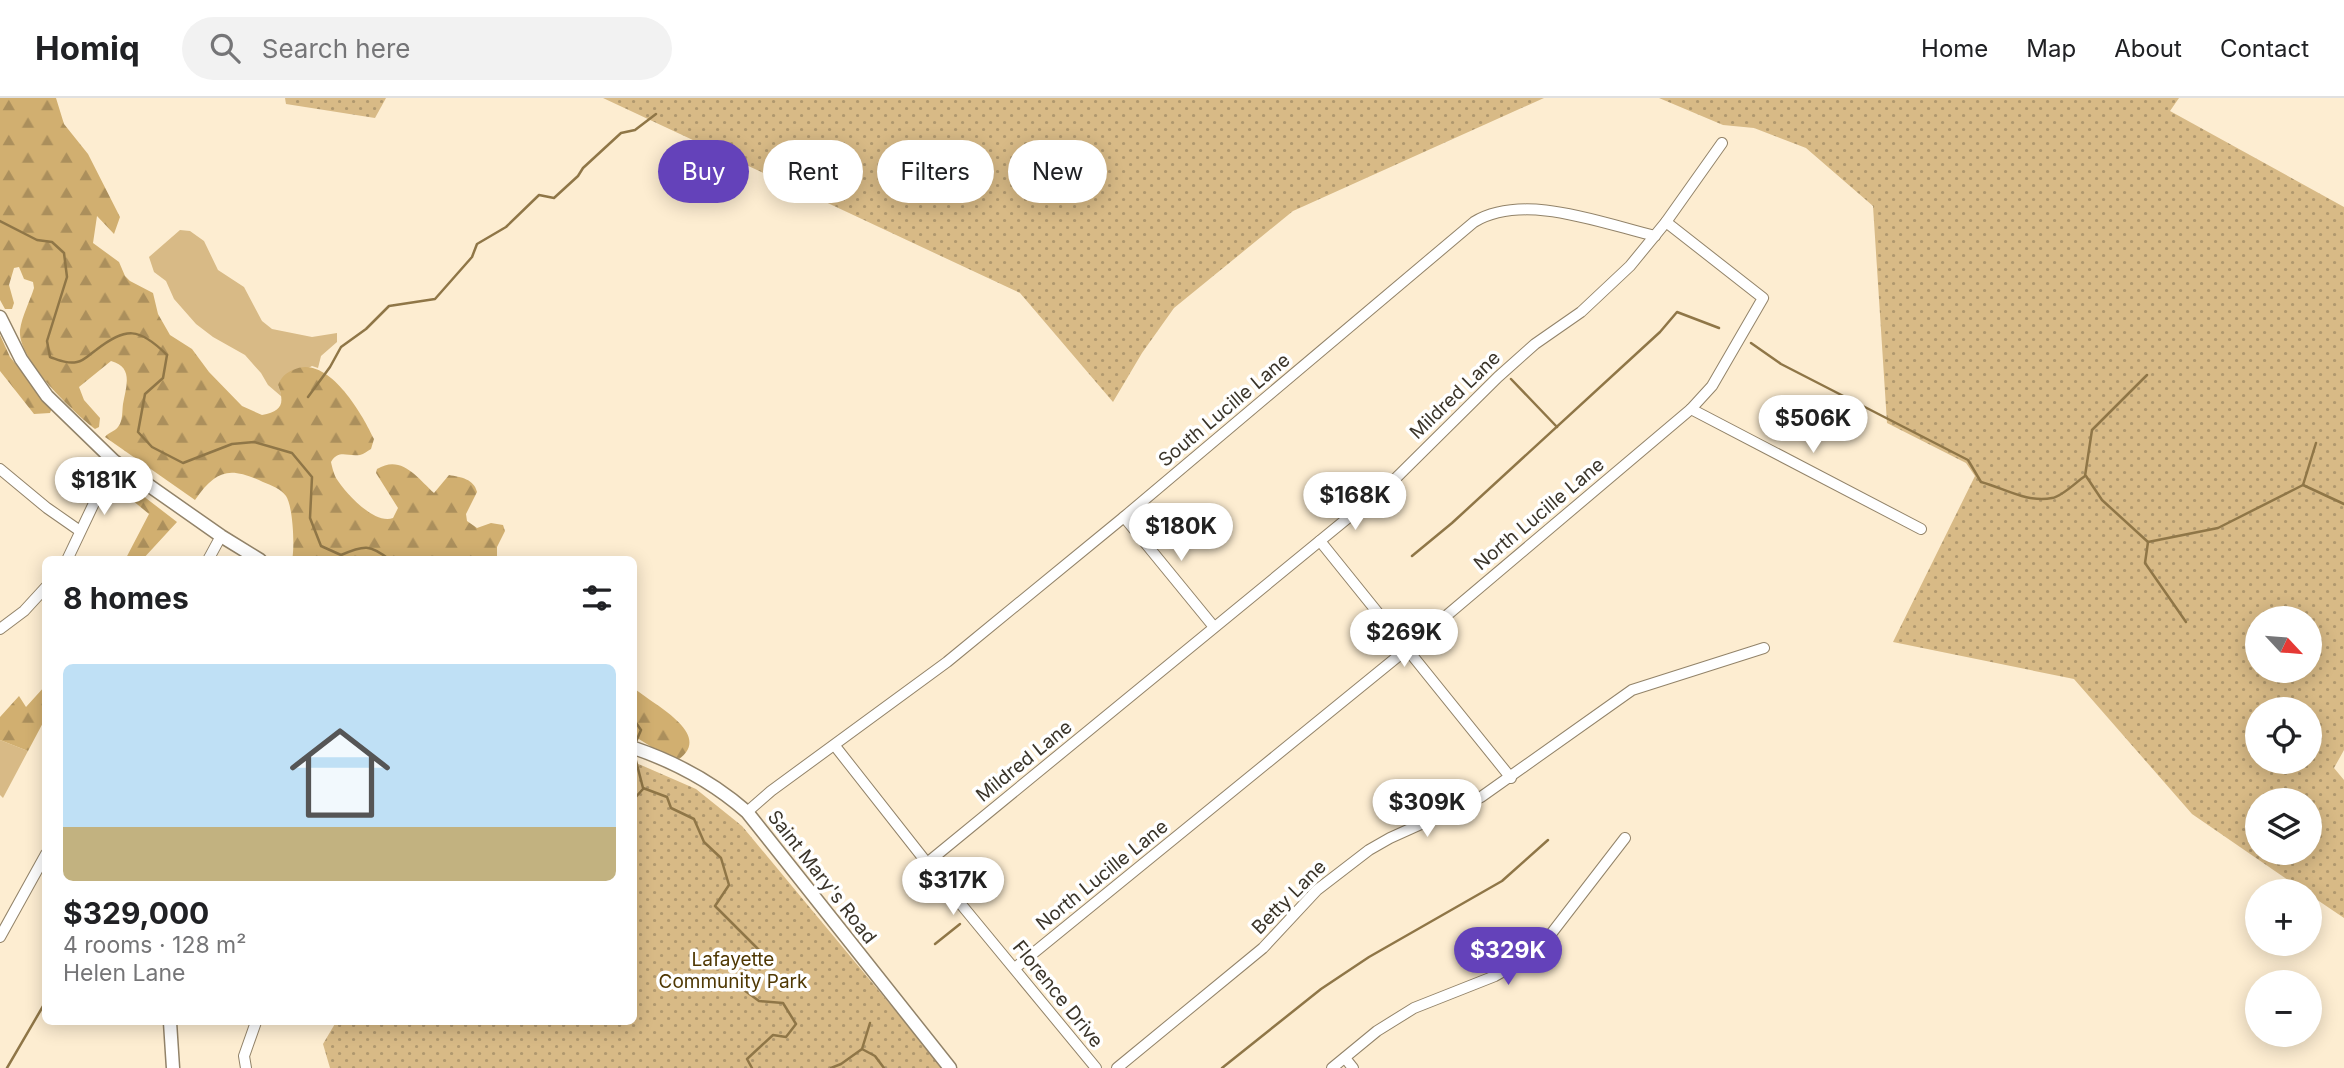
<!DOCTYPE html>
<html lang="en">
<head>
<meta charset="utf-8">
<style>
  :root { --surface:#fff; --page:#f2f2f2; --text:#202124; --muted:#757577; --line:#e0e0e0; --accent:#6442ba }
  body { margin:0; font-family:Inter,sans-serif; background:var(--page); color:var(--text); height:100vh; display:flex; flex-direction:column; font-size:26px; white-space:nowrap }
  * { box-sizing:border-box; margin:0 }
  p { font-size:23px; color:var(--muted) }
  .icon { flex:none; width:38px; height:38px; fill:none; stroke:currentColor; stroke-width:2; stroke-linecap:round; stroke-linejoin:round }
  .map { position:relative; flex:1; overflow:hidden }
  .side { position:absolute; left:42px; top:458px; width:595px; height:469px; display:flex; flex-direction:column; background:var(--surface); border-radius:10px; box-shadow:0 4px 18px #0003 }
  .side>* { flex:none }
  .guide { position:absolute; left:658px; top:42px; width:665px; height:63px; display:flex; gap:14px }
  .needle { width:46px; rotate:116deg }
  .tools { position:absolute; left:2245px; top:508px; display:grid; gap:14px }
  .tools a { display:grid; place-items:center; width:77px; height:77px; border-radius:50%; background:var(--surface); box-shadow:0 4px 18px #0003; font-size:35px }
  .price { position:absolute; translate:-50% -60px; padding:0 16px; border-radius:24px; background:#fff; color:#222; font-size:23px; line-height:46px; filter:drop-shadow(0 2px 4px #0008) }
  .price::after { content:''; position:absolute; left:50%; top:42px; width:21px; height:16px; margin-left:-10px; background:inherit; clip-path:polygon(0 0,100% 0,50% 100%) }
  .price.current { background:var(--accent); color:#fff }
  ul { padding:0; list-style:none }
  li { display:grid; align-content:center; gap:14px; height:371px; padding:0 21px }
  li+li { border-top:2px solid var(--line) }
  li span { display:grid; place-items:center; height:217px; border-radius:10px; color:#555 }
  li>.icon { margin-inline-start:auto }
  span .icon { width:126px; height:126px; fill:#fffc; stroke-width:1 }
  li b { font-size:30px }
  h2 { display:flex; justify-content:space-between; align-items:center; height:84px; padding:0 21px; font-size:30px }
  .tag { padding:0 24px; border-radius:32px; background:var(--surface); box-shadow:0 4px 18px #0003; font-size:24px; line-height:63px }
  .tag.current { background:var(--accent); color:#fff }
  header { display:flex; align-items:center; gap:42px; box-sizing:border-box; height:98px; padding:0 35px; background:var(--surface); border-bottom:2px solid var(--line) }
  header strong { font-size:33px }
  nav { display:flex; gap:38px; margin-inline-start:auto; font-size:24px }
  .search { width:490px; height:63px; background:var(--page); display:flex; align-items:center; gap:18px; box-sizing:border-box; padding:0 24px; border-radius:38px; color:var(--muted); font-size:26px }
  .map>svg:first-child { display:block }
</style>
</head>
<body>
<header>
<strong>Homiq</strong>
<div class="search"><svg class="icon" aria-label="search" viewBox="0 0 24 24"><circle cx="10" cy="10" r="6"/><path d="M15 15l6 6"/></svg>Search here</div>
<nav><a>Home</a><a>Map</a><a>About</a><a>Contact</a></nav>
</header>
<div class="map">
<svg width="2344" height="970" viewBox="0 0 2344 970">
  <defs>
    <pattern id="forest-firs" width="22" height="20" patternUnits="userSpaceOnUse" patternTransform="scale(1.75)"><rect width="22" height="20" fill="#d1af70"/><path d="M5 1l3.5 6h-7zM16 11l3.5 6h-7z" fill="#ab8f5c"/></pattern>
    <pattern id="park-dots" width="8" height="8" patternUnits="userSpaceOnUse" patternTransform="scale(1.75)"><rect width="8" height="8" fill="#d8ba86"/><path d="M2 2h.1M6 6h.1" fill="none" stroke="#b0986e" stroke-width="1.8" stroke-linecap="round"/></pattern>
  </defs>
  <rect width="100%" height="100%" fill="#fdedd1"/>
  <!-- grass -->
  <g fill="#d8ba86">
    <polygon points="180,132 190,133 204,143 218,172 244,189 262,223 272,231 312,239 337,235 337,244 321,258 318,270 312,268 278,287 282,299 268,287 261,275 245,257 213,239 196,226 174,201 166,183 154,174 149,159"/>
    <polygon points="0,642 28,653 3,700 0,697"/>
  </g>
  <!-- forest -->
  <g fill="url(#forest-firs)">
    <path d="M 0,0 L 56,0 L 64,26 L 88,56 L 120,119 L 114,136 L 97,118 L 93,145 L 119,164 L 125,178 L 130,183 L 153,195 L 158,216 L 170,237 L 192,251 L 209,274 L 242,308 L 262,317 C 282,313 285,306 278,287 C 281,280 285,275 293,272 C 327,255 362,315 374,341 L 371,351 C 367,353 364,356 360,357 C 347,359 339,351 331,364 C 332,369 334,376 336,380 C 346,396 375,427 393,420 L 398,410 L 376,375 L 377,371 C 401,356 417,379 434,395 L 449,377 C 461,379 474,381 477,394 L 466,416 L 467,423 L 477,430 L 491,425 L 503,427 L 505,433 L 497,449 L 497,462 L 292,462 C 295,450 293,408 286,398 C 281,391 271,387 263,384 C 229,368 216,372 195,402 L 105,339 C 109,334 114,334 118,329 C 123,323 122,313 123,306 C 126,289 134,269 111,263 L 79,289 L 84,302 L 100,320 L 99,329 L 95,331 C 73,314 17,261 20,232 C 22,218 30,203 34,190 L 33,184 L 24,181 L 19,169 L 14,170 L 9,187 L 14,205 L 12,211 L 5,211 L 0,202 Z"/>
    <polygon points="0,237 10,259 52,310 50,315 34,316 0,273"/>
    <polygon points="127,389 138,394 177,424 142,462 125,462 149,416 121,393"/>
    <polygon points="45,588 45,621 28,653 0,642 0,619 19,598 26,609"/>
    <path d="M 634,590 C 650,605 716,636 678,662 L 671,661 L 634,638 Z"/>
  </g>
  <!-- park -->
  <g fill="url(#park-dots)" fill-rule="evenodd">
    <polygon points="285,0 386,0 375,20 286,6"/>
    <polygon points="603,0 1544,0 1293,113 1174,210 1142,255 1113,304 1020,195"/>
    <path d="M 1659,0 L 2179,0 L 2170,13 L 2344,109 L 2344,652 L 2334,670 L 2344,682 L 2344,820 L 2310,797 L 2310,793 L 2304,793 L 2192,716 L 2074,581 L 1893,544 L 1975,378 L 1966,365 L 1887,325 L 1873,108 L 1806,50 L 1754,30 L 1723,27 ZM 2258,520 L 2310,520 L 2310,572 L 2258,572 ZM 2258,611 L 2310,611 L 2310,663 L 2258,663 ZM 2258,702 L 2310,702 L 2310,754 L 2258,754 Z"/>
    <polygon points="634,664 696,691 742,728 943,970 330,970 323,946 336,924 634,924"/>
  </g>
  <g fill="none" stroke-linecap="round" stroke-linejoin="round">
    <!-- stream -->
    <g stroke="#8f7647" stroke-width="2.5">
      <path d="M 0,123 L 37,142 L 52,144 L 64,155 L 67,179 L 47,243 L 50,259 C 59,262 67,266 77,264 C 84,263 90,256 96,252 C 126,229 139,229 167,257 L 163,280 L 145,296 L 138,334 L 152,349 L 183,365 L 232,346 L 254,344 L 292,355 L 312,379 L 310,420 L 321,448 L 341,457 C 364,447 370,446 390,462"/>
      <path d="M 1751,245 L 1781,266 L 1968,362 L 1981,384 C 2004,390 2027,405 2052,400 C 2063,398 2076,384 2085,378 L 2092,332 L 2147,277"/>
      <polyline points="1511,281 1557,329"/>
      <polyline points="308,299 330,269 341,249 366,231 389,208 435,201 472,159 477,146 506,129 539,97 554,100 578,78 583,70 621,35 635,32 656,16"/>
      <polyline points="2086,378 2102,402 2148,444 2218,430 2303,387 2316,345"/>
      <polyline points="2303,387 2344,406"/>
      <polyline points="2148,444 2145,465 2186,524"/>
      <polyline points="1412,458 1452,425 1660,234 1677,214 1719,230"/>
      <polyline points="634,622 641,632 635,646"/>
      <polyline points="634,655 643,690 667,699 671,710 694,721 704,744 721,760 729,787 715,808 762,855 742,875 744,892 759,903 783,905 796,926 786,939 773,937 747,961 752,970"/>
      <polyline points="634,701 643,691"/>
      <polyline points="935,846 960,826"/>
      <polyline points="862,951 870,925"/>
      <polyline points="7,970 46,903"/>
      <polyline points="831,970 841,966 862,951 875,958 884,970"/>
      <polyline points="1222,970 1321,891 1369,859 1502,783 1548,742"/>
    </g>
    <!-- minor casing -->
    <g stroke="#928369" stroke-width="12">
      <g id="minor">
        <polyline points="1691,311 1921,431"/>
        <polyline points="0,371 47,410 80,433"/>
        <polyline points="1124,419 1214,529"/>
        <polyline points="1320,443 1511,680"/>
        <polyline points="67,462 114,363"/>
        <polyline points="208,462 221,438"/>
        <polyline points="0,531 24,513 46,489"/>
        <polyline points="835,648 927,765 1096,970"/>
        <path d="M 747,714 L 771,693 L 947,564 L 1124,419 L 1474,124 C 1524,94 1601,125 1655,138"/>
        <polyline points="927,765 1371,401 1397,379 1498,279 1535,246 1581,214 1630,168 1666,124 1722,45"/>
        <polyline points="0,839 46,756"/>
        <polyline points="1015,870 1407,551 1691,311 1712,288 1763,200 1666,124"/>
        <polyline points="1345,960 1353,970"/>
        <polyline points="246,970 244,958 256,924"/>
        <polyline points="1117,970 1263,850 1317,792 1369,752 1390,740 1481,699 1632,592 1764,550"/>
        <polyline points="1332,970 1377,933 1414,910 1495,878 1527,860 1551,836 1625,740"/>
      </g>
    </g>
    <!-- tertiary casing -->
    <g stroke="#928369" stroke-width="15">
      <g id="tertiary">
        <polyline points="0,219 21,261 47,298 114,363 221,438 260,462"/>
        <path d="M 634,650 C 675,664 714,685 747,714 L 950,970"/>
        <polyline points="170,924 173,970"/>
      </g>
    </g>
    <!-- minor -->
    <use href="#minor" stroke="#fff" stroke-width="10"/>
    <!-- tertiary -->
    <use href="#tertiary" stroke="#fff" stroke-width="12"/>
  </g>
  <g text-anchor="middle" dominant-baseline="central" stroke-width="7" stroke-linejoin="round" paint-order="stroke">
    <!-- street labels -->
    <g font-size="19" fill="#3a3429" stroke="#fff">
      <text transform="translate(1455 297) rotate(-44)">Mildred Lane</text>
      <text transform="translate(1224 312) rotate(-40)">South Lucille Lane</text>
      <text transform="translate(1539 416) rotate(-40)">North Lucille Lane</text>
      <text transform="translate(1024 663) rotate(-39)">Mildred Lane</text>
      <text transform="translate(1102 777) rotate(-39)">North Lucille Lane</text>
      <text transform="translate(822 779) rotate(52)">Saint Mary's Road</text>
      <text transform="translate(1289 799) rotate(-45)">Betty Lane</text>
      <text transform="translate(1058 896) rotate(51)">Florence Drive</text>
    </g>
    <!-- park labels -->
    <g font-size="19" fill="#4f3803" stroke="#fff">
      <text x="733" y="861">Lafayette<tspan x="733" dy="22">Community Park</tspan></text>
    </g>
  </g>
</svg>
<div class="tools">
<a><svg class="needle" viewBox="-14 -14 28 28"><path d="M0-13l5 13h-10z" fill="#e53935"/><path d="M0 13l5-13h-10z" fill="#757577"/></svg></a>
<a><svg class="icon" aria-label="locate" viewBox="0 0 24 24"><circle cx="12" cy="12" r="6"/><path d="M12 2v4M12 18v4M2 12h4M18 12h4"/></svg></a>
<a><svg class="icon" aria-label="layers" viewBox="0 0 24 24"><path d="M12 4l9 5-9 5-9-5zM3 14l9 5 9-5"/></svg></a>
<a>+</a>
<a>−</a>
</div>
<b class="price" style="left:1813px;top:357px">$506K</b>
<b class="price" style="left:104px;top:419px">$181K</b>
<b class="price" style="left:1355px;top:434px">$168K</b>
<b class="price" style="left:1181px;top:465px">$180K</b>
<b class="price" style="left:1404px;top:571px">$269K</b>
<b class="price" style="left:1427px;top:741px">$309K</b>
<b class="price" style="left:953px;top:819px">$317K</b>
<b class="price current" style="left:1508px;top:889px">$329K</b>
<div class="guide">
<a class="tag current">Buy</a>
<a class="tag">Rent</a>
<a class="tag">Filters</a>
<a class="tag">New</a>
</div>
<section class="side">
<h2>8 homes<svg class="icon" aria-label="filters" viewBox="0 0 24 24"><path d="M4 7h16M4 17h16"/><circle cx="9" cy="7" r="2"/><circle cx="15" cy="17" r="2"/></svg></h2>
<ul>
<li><span style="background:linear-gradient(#bfe0f5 75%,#c2b280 0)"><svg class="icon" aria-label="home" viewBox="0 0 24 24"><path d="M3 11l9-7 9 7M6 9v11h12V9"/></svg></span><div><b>$329,000</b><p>4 rooms · 128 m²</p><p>Helen Lane</p></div></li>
</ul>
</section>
</div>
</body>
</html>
